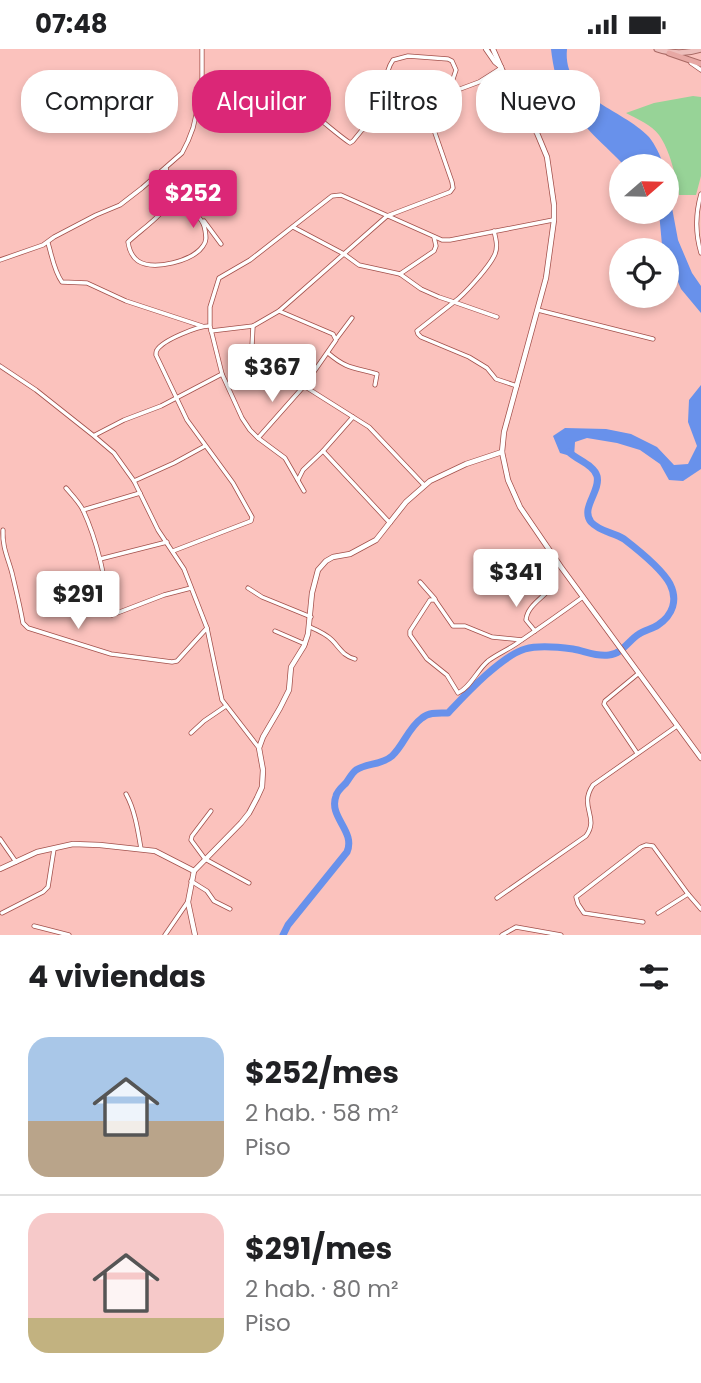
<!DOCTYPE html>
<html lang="es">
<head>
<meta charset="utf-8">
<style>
  :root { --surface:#fff; --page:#f6f6f6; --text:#202124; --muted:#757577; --line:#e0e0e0; --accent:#db2777 }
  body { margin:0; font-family:Poppins,sans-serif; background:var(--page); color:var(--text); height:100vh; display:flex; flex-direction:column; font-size:26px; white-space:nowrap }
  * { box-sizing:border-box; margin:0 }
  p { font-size:23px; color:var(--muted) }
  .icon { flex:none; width:38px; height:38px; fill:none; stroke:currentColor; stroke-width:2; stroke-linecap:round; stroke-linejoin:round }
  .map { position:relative; height:886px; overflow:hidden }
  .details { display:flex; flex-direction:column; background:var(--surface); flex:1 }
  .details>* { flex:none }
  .guide { position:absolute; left:21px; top:21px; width:660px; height:63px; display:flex; gap:14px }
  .needle { width:46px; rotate:70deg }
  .fabs { position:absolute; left:609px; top:105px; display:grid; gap:14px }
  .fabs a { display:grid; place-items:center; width:70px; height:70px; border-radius:50%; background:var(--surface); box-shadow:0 4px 10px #0003; font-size:35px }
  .price { position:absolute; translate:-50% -60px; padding:0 16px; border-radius:7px; background:#fff; color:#222; font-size:23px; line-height:46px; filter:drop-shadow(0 2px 4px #0008) }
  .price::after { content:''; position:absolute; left:50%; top:42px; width:21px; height:16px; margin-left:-10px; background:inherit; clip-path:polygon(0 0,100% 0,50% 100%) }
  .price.current { background:var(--accent); color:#fff }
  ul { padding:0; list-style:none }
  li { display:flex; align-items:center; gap:21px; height:175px; padding:0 28px }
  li+li { border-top:2px solid var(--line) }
  li span { display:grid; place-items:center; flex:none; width:196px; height:140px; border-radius:21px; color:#555 }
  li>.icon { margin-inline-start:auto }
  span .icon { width:84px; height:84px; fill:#fffc; stroke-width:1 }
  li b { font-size:30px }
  h2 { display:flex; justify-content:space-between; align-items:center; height:84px; padding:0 28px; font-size:30px }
  .pill { padding:0 24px; border-radius:28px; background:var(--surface); box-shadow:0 4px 10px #0003; font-size:24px; line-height:63px }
  .pill.current { background:var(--accent); color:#fff }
  .status { display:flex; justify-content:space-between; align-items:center; height:49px; padding:0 35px; background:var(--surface); direction:ltr }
  .status svg { height:19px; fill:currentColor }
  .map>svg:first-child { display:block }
</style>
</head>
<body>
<div class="status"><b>07:48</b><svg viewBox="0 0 49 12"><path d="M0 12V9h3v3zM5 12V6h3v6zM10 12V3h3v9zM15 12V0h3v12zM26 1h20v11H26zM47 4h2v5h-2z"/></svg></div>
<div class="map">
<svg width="701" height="886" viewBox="0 0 701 886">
  <rect width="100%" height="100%" fill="#fbc2bd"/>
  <!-- green -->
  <path fill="#97d397" d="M 693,47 L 701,48 L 701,127 L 696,146 L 679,146 C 676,128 670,101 659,86 C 652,76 637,70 626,64 L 654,54 Z"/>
  <!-- water -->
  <g fill="#6891eb">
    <path d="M 551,0 L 567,0 C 562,49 622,59 649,88 C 655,95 661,108 664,117 L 625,117 C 607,98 580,76 566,52 C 557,36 553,18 551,0 Z"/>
    <polygon points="667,132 678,191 692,224 701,237 701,264 681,240 667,207 667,201 664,201 662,196 659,163 667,163"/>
    <polygon points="701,336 701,420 683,432 669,431 660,415 640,401 617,394 587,389 575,393 574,408 560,404 553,387 565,379 606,380 631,385 657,398 674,416 688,415 697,397 688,373 689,351"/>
  </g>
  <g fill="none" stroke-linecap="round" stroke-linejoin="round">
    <!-- river -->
    <path stroke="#6891eb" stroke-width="7" d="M 283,886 L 288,876 L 347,803 C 356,782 328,768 336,747 C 337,742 343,737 346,734 C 349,730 352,724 356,721 C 367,714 382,716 392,707 C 404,696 408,679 422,669 C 429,663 438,664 448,664 C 465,646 501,607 525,600 C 539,596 558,598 573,600 C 585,602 596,608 609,606 C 622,605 629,591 639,585 C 645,581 652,580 658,576 C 673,566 678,551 670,535 C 662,520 637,500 624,490 C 613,483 600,483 591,473 C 580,459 601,442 597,427 C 594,416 577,411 569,403"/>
    <!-- minor casing -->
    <g stroke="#a2504b" stroke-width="5">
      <g id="minor">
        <path d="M 408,7 L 448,10 L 452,12 L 456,21 L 451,36 L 444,46 L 392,66 L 389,65 C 381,53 385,22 393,11 Z"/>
        <polyline points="691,14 701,21"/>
        <path d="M 202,37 C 233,60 262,42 296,56 C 316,64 332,82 350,94 L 353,92 L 362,81 L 392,66"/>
        <path d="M 166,119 C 168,128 169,138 173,146 C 182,162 202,162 205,181 C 206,187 207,192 203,197 C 193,212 154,222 138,212 C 131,207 129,200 128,193 C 144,178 165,166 173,145"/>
        <path d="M 701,145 C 695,166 695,184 701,204"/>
        <polyline points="204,172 221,195"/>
        <path d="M 293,178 L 344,205 L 359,216 L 400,225 L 421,240 L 439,248 L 454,253 C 464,246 490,217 495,205 C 498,198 496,190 494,182"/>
        <path d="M 48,194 C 52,207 54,222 62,233 L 87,234 L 126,252 L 202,277"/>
        <polyline points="0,211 43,196 54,188 96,166 120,156 142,139 182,104 188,92 193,79 200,49 202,37 202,0"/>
        <polyline points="400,225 434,202 436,197 434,188"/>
        <polyline points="538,261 653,290"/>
        <polyline points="497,268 454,253 417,282 418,285 421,288 469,308 487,319 496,330 517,337"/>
        <polyline points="253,277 252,297 258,312 304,337 369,378 424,436"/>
        <polyline points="211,282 253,277 279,262 387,167 450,143 453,139 452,133 435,84 434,75 434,66 444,46 479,33 501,19"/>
        <polyline points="337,289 352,269"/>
        <path d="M 328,304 C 348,321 354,318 377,325 L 375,336"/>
        <polyline points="0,317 36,341 94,387 114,404 134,432 158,481 184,520 207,579 222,651 259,699"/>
        <polyline points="353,368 323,402 390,474"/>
        <polyline points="95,386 124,371 161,357 222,325"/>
        <polyline points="258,389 304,337 336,291 333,285 279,262"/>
        <polyline points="298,431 303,421 323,402"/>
        <polyline points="134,432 174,414 205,397"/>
        <path d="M 66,439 C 72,446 79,453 83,461 C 97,491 106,531 110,563 L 112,566 L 164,546 L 191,539"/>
        <polyline points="304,442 285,409 258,389 250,381 242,369 222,325 210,277 210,258 219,229 250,211 332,147 341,146 442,191 450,191 553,171"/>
        <polyline points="83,461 140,444"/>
        <path d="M 3,481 C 2,498 8,509 12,524 C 16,541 20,557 23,574 L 28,579 L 111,605 L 172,613 L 177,612 L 207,579"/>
        <path d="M 173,502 L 251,472 L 252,468 L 233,434 L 187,371 L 156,306 C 156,304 156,302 157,301 C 163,291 198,277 209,277"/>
        <polyline points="100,510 167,493"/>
        <polyline points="420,533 435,550"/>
        <polyline points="248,539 262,548 311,568"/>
        <path d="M 310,578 C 317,581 326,585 332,591 C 340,599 343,607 355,610"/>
        <polyline points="275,582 305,595"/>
        <path d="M 535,582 L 526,571 C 527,559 538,552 546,544"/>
        <path d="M 522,591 L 492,588 L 465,577 L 453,577 L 435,551 L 430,551 L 410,582 L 410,586 L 427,610 L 447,626 L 458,644 C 471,638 477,621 488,612 C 496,606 507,601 516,595 C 538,580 561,564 583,548"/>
        <polyline points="191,684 204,672 226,657"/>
        <polyline points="637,704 604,655 605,652 639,624"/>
        <path d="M 126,745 C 135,761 138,782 141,800"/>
        <polyline points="211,762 192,787 191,791 205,810 249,834"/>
        <polyline points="0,790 16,813"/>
        <polyline points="191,832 207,842 214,852 230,860"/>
        <polyline points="688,845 701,860"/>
        <path d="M 497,849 L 586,787 C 600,768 578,758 593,736 L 677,677"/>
        <polyline points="2,864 43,843 48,838 54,800"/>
        <polyline points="643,873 584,864 578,855 576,848 641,798 646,796 653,797 688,845 658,864"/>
        <polyline points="34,877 69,886"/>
        <polyline points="165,886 187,854"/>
        <polyline points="502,886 516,878 561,886"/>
      </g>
    </g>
    <!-- tertiary casing -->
    <g stroke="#a2504b" stroke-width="6">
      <g id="tertiary">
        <polyline points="0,820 37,803 73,795 100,796 155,802 194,822"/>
        <polyline points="195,886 188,853 194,822 241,774 249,764 257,749 262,738 263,721 259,699 263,688 280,659 289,641 291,618 304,597 308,585 312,544 318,521 326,512 333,508 350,505 376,491 406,453 430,432 466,415 502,403"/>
      </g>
    </g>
    <!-- secondary casing -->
    <g stroke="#a2504b" stroke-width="6">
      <g id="secondary">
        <polyline points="486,0 495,13 501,18"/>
        <polyline points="493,0 508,34 537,84 547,108 554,156 554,171 546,229 504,383 502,403 508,431 520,458 561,518 701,709"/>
      </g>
    </g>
    <!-- primary casing -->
    <g stroke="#a86964" stroke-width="7">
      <path id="primary" d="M 657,0 C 672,5 686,5 701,0"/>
    </g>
    <!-- trunk casing -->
    <g stroke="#a86964" stroke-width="7">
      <polyline id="trunk" points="669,4 701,15"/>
    </g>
    <!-- minor -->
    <use href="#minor" stroke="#fff" stroke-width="3.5"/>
    <!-- tertiary -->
    <use href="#tertiary" stroke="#fff" stroke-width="4.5"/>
    <!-- secondary -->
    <use href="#secondary" stroke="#fff" stroke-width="4.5"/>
    <!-- primary -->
    <use href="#primary" stroke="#edbebb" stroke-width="5"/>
    <!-- trunk -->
    <use href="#trunk" stroke="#e7a8a4" stroke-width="5"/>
  </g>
</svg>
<div class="fabs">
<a><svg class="needle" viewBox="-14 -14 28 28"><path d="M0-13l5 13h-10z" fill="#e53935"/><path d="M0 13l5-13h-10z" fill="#757577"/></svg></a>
<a><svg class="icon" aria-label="locate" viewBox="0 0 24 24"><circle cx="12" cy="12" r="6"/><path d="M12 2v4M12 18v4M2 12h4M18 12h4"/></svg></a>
</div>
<b class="price current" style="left:193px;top:181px">$252</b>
<b class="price" style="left:272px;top:355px">$367</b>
<b class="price" style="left:516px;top:560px">$341</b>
<b class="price" style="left:78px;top:582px">$291</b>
<div class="guide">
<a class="pill">Comprar</a>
<a class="pill current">Alquilar</a>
<a class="pill">Filtros</a>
<a class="pill">Nuevo</a>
</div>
</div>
<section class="details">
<h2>4 viviendas<svg class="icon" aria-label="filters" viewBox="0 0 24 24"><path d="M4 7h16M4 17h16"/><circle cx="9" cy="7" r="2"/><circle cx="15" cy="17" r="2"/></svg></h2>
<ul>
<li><span style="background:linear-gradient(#a9c7e8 60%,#b9a48a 0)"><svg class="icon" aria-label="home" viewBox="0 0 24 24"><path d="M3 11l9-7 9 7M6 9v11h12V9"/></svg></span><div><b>$252/mes</b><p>2 hab. · 58 m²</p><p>Piso</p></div></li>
<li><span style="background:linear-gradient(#f6c9c9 75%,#c2b280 0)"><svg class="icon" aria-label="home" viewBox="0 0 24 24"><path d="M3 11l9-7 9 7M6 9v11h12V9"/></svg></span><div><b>$291/mes</b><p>2 hab. · 80 m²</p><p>Piso</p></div></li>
</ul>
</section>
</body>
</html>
